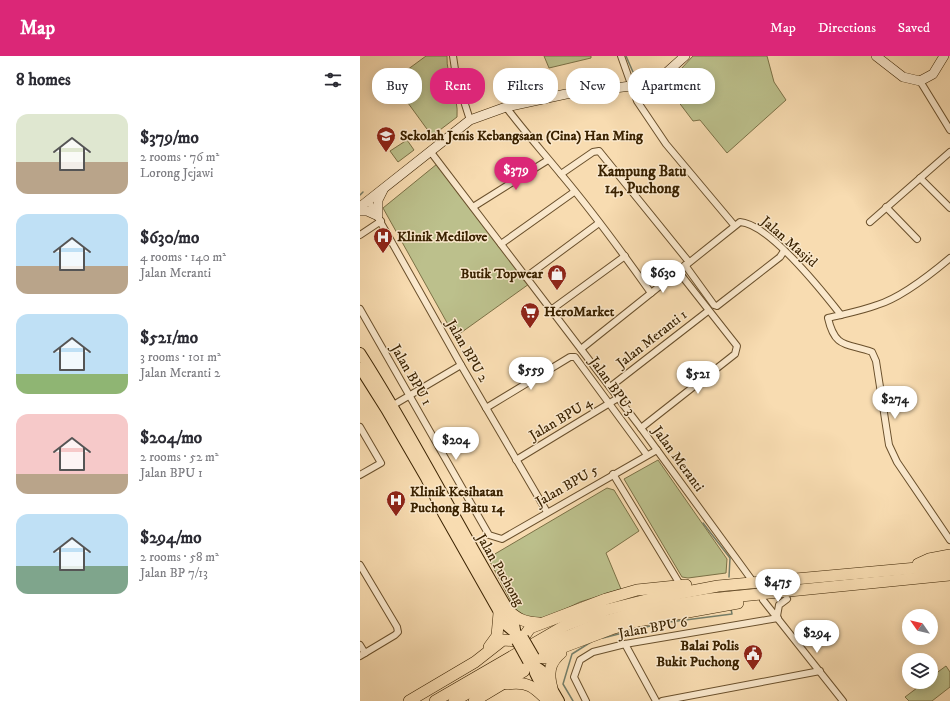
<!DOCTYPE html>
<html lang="en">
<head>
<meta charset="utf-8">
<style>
  :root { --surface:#fff; --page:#f7f7f7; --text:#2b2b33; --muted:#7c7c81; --accent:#db2777 }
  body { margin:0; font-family:"IM FELL DW Pica",serif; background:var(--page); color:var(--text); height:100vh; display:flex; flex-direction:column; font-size:15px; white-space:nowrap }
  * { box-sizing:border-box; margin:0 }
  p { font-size:13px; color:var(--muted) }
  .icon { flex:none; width:22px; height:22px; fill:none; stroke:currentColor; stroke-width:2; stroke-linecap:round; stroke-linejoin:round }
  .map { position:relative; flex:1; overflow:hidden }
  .panel { display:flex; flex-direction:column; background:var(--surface); width:360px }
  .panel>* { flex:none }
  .top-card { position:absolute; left:12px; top:12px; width:380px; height:36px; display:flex; gap:8px }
  .needle { width:26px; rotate:304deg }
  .buttons { position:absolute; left:542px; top:553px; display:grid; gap:8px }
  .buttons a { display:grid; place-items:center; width:36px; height:36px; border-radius:50%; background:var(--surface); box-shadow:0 2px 10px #0003; font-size:20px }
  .price { position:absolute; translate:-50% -34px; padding:0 9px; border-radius:14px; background:#fff; color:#222; font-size:13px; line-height:26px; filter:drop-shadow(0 1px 2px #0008) }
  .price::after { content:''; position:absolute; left:50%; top:24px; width:12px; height:9px; margin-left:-6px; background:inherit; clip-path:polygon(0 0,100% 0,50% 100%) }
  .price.selected { background:var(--accent); color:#fff }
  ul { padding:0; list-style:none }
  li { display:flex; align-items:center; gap:12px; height:100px; padding:0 16px }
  li span { display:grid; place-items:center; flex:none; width:112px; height:80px; border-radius:12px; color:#555 }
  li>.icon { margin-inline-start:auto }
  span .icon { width:48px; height:48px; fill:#fffc; stroke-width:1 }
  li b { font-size:17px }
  h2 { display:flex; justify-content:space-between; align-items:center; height:48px; padding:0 16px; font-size:17px }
  .chip { padding:0 14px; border-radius:16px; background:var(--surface); box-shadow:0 2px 10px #0003; font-size:14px; line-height:36px }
  .chip.selected { background:var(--accent); color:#fff }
  header { display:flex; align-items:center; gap:24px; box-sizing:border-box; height:56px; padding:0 20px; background:var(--accent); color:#fff }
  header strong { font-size:19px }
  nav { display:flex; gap:22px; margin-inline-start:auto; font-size:14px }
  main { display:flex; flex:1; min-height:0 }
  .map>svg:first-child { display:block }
</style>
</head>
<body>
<header>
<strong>Map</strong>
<nav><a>Map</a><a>Directions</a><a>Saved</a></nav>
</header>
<main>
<section class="panel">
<h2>8 homes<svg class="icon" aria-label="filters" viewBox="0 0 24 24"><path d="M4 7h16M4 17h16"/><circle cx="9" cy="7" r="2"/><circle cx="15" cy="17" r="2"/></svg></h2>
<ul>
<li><span style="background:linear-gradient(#dfe7d0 60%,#b9a48a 0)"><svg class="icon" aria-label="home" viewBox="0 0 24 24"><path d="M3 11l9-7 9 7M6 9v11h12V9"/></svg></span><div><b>$379/mo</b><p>2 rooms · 76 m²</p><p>Lorong Jejawi</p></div></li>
<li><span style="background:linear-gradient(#bfe0f5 65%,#b9a48a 0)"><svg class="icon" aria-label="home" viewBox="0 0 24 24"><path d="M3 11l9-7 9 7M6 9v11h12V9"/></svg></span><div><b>$630/mo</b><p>4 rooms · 140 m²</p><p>Jalan Meranti</p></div></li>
<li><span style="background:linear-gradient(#bfe0f5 75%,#8fb573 0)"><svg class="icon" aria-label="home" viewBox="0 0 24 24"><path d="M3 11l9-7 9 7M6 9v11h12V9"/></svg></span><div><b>$521/mo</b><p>3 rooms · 101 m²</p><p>Jalan Meranti 2</p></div></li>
<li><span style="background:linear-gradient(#f6c9c9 75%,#b9a48a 0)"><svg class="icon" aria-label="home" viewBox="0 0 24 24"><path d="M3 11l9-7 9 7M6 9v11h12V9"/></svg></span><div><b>$204/mo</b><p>2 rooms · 52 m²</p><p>Jalan BPU 1</p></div></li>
<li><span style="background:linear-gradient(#bfe0f5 65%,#7fa58c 0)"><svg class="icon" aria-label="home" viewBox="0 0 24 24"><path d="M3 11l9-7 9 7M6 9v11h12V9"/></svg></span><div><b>$294/mo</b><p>2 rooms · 58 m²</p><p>Jalan BP 7/13</p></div></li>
</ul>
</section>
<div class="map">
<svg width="590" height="645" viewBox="0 0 590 645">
  <rect width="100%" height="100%" fill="#f8dcb1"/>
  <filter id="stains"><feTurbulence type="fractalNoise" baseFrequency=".005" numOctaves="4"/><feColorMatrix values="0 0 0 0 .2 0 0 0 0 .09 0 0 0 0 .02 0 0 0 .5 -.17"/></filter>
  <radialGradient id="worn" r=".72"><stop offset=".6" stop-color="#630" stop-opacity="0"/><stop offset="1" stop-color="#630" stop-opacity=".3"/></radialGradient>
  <!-- green -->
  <g fill="#bcc08c" stroke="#7b7146">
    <path d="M 66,0 L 87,0 C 86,21 99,40 97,61 L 72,80 L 32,25 Z"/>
    <polygon points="184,0 231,0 231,2 189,12"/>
    <polygon points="333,0 407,0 414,26 426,44 367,97 340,64 333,65 302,24 321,13"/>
    <polygon points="47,84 54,94 38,106 30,95"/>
    <polygon points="77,108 169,228 95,281 23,152"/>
    <polygon points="298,404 367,503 366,517 328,522 322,521 264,423"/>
    <polygon points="247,432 254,434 279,475 246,497 261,533 220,546 186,562 174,564 158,558 128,502"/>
    <polygon points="586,610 590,616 590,631 572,645 549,645 545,641 565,626 571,626 571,621"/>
  </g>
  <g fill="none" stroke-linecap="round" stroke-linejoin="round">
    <!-- stream -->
    <g stroke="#757e69" stroke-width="1.5">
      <polyline points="266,0 273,16"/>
      <polyline points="0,139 3,136"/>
      <polyline points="343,467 370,502 369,521"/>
      <polyline points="243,582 302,567 372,558 371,553"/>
      <polyline points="213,645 203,628 212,598 231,586"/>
    </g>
    <!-- street casing -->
    <g stroke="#6a502c" stroke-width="8">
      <g id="street">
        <polyline points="93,0 96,20 110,64"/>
        <polyline points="261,0 277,45 306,88 374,169"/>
        <polyline points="560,25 590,74"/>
        <path d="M 146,51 C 163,74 182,95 200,117 C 232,155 262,196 291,237"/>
        <polyline points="70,95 281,372 394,527"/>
        <polyline points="201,118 233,96 239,95 329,206"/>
        <polyline points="560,122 590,152"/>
        <polyline points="8,144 101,309 187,456"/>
        <polyline points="113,151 188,104"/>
        <polyline points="526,151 557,183"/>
        <polyline points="510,166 590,96"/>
        <polyline points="0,179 21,165"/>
        <polyline points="141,188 214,136"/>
        <path d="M 590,202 C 571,218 540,242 517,249 C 501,255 484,258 468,262 C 475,293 487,287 512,296 L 516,305 L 529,389 L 537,406 L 590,484"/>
        <polyline points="325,209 354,249 357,250 420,201 424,195"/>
        <polyline points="166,221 239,167"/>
        <polyline points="0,253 129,479 142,483 297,394"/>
        <polyline points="191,254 265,200"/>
        <path d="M 221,293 L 380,166 C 409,168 463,236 481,259"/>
        <polyline points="250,331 348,255"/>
        <polyline points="30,351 101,309"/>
        <polyline points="126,352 210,301 215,301 287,399"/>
        <polyline points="0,371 21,407 0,419"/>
        <polyline points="281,372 375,298 377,290 318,215"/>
        <polyline points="156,404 258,342"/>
        <polyline points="253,418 321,530"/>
        <polyline points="0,509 37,571 38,576 35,579 0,600"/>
        <polyline points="403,544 483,645"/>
        <polyline points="417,560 419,549 427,543"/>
        <polyline points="265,588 296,645"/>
        <polyline points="0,589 5,597"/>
        <polyline points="226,645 214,621 220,604 233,596 265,588 418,562"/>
        <polyline points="302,645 460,615"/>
      </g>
    </g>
    <!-- secondary casing -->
    <g stroke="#3a2200" stroke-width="10">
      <g id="secondary">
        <polyline points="516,0 543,21 560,25 573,18 584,0"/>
        <polyline points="0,151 110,64 146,51 206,38 271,30 292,24 306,17 325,0"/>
        <polyline points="0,155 7,155 18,160 18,144 23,134"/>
      </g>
    </g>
    <!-- primary casing -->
    <g stroke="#3a2200" stroke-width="12">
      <g id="primary">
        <path d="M 0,297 C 54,381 98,470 149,555 L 154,568 L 157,585"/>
        <polyline points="0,312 26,353 66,422 83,457 147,570 158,579"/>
        <polyline points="168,605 181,614 199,645"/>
        <polyline points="174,606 175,617 188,643"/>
      </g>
    </g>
    <!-- highway casing -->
    <g stroke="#3a2200" stroke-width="12">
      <g id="highway">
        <polyline points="558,508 569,503 590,499"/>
        <path d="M 149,555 C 159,564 165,566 179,567"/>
        <polyline points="163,582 170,572 246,543 277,534 326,529"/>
        <polyline points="129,591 137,580 139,557"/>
        <polyline points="174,601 187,602 201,592 251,573 278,565 378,547"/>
        <path d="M 147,628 C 168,625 174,631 188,645"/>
        <path d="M 192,632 C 188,618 189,607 201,597"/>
        <polyline points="49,645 115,606 143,584 157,585"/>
        <polyline points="75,645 206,569 246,554 290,543 358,530 590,509"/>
        <polyline points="94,645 205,581 242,566 289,553 350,543 590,519"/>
        <polyline points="114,645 164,615 168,605"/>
      </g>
    </g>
    <!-- street -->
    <use href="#street" stroke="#fae8cc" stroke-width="6"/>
    <!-- secondary -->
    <use href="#secondary" stroke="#fae8cc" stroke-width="9"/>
    <!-- primary -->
    <use href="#primary" stroke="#f8dcb1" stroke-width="10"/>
    <!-- highway -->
    <use href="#highway" stroke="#f8dcb1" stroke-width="11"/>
    <!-- primary-bridge casing -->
    <g stroke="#3a2200" stroke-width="12" stroke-linecap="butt">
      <g id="primary-bridge">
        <polyline points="163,582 174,601"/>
        <polyline points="157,585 168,605"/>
      </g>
    </g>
    <!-- primary-bridge -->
    <use href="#primary-bridge" stroke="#f8dcb1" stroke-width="10"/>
  </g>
  <!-- icons -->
  <defs>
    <g id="school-pin" transform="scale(1)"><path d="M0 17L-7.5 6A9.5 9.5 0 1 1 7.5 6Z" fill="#8f2418" stroke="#fae8cc"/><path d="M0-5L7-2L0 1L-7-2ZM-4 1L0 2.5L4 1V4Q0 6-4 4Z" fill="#fff"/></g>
    <g id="hospital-pin" transform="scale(1)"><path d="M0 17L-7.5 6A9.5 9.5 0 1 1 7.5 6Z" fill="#8f2418" stroke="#fae8cc"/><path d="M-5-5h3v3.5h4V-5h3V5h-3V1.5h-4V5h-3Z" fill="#fff"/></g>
    <g id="shop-pin" transform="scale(1)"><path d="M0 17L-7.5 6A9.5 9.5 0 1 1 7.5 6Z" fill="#8f2418" stroke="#fae8cc"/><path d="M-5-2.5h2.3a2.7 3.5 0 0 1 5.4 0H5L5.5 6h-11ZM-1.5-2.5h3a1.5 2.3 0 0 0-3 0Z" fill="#fff"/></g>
    <g id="supermarket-pin" transform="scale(1)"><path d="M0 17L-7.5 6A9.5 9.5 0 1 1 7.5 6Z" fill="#8f2418" stroke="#fae8cc"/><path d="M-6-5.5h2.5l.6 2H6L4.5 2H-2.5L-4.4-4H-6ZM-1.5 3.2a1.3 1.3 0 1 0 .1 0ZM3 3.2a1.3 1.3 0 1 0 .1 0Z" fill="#fff"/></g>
    <g id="civic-pin" transform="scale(1)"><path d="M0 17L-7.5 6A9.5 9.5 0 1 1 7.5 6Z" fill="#8f2418" stroke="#fae8cc"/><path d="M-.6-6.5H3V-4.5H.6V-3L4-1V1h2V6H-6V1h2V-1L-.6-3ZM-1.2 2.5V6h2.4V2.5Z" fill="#fff"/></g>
  </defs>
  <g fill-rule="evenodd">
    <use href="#school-pin" x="26" y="80"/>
    <use href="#hospital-pin" x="23" y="181"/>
    <use href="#shop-pin" x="197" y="218"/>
    <use href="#supermarket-pin" x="170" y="256"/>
    <use href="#hospital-pin" x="36" y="444"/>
    <use href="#civic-pin" x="393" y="598"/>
  </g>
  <g text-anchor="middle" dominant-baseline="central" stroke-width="3" stroke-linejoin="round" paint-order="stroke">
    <!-- poi labels -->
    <g font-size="14" font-weight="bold" fill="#3a2200" stroke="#fae8cc" text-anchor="start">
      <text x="40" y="80">Sekolah Jenis Kebangsaan (Cina) Han Ming</text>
      <text x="37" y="181">Klinik Medilove</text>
      <text x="183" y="218" text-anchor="end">Butik Topwear</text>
      <text x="184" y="256">HeroMarket</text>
      <text x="50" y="436">Klinik Kesihatan<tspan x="50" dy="16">Puchong Batu 14</tspan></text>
      <text x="379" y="590" text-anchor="end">Balai Polis<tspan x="379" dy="16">Bukit Puchong</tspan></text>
    </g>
    <!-- street labels -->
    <g font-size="14" fill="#3a2200" stroke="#fae8cc">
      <text transform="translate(429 186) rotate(41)">Jalan Masjid</text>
      <text transform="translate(292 283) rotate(-38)">Jalan Meranti 1</text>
      <text transform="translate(107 295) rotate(60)">Jalan BPU 2</text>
      <text transform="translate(51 319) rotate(60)">Jalan BPU 1</text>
      <text transform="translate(252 330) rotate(54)">Jalan BPU 3</text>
      <text transform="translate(201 363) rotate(-31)">Jalan BPU 4</text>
      <text transform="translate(318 403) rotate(54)">Jalan Meranti</text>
      <text transform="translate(207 430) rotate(-30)">Jalan BPU 5</text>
      <text transform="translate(140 514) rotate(60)">Jalan Puchong</text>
      <text transform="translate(293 572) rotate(-10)">Jalan BPU 6</text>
    </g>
    <!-- neighbourhood labels -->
    <g font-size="15" font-weight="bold" fill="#3a2200" stroke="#fae8cc">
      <text x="282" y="115">Kampung Batu<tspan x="282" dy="17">14, Puchong</tspan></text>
    </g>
  </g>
  <rect width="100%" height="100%" filter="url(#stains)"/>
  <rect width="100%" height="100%" fill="url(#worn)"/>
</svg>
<div class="buttons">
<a><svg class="needle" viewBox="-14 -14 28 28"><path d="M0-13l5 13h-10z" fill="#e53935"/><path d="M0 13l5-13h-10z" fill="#7c7c81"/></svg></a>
<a><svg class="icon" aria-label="layers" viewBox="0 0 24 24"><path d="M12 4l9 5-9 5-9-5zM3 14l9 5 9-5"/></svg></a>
</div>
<b class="price selected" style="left:156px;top:135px">$379</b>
<b class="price" style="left:303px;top:238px">$630</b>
<b class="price" style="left:171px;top:335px">$559</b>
<b class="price" style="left:338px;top:339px">$521</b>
<b class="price" style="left:535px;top:364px">$274</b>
<b class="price" style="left:96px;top:405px">$204</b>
<b class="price" style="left:418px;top:547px">$475</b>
<b class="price" style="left:457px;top:598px">$294</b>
<div class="top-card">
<a class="chip">Buy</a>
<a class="chip selected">Rent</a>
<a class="chip">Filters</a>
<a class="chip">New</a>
<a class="chip">Apartment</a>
</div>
</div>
</main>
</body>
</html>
